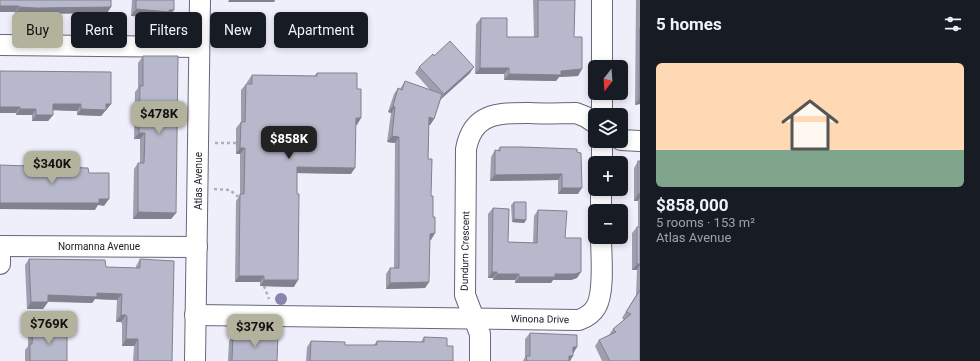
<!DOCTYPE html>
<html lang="en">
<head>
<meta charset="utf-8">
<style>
  :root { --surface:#171b24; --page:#20242c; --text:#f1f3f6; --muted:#9ea1a6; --accent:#b3b29d }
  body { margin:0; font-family:Roboto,sans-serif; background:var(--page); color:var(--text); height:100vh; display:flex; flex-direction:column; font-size:15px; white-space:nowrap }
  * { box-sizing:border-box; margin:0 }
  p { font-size:13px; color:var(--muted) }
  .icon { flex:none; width:22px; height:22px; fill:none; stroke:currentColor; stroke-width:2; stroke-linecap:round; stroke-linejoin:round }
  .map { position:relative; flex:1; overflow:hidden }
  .panel { display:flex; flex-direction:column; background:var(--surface); width:340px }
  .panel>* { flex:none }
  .hud { position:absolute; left:12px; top:12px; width:380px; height:36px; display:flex; gap:8px }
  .needle { width:26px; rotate:197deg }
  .fabs { position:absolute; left:588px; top:60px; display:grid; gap:8px }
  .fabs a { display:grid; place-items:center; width:40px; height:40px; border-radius:6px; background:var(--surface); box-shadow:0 2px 6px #0003; font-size:20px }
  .price { position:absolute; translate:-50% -34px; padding:0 9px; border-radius:8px; background:var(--accent); color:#111; font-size:13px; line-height:26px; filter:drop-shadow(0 1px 2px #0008) }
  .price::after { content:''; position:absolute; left:50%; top:24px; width:12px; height:9px; margin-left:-6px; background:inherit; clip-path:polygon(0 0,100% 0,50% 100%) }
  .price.selected { background:#222; color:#fff }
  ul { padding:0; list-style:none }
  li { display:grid; align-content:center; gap:8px; height:212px; padding:0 16px }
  li span { display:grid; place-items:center; height:124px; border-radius:6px; color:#555 }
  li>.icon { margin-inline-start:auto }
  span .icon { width:72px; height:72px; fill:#fffc; stroke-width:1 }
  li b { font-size:17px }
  h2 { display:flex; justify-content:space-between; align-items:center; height:48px; padding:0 16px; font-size:17px }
  .chip { padding:0 14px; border-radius:6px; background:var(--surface); box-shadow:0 2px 6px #0003; font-size:14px; line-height:36px }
  .chip.selected { background:var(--accent); color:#111 }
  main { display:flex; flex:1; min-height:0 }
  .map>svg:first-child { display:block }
</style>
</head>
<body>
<main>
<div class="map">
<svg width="640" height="361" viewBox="0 0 640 361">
  <rect width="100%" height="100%" fill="#eeeffb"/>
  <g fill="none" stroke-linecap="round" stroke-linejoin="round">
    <!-- minor casing -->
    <g stroke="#676779" stroke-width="22">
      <g id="minor">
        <polyline points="0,45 199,47"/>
        <polyline points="602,67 602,0"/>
        <polyline points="602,115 602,93"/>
        <polyline points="621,140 640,141"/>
        <polyline points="602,163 602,141"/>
        <polyline points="601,211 601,189"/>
        <polyline points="0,246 197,247"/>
        <polyline points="0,251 0,264"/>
        <path d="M 195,315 L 579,320 C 587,317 592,314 596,307 C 605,292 601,255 601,237"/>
        <polyline points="195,361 200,0"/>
        <path d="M 480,361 L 480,334 L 465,295 L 466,149 C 473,112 499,113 530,113 C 545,114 561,113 576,113 L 586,117 L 595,123"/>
      </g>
    </g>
    <!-- path -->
    <g stroke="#aeafba" stroke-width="2.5" stroke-dasharray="3 3" stroke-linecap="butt">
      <polyline points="215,143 236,143"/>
      <polyline points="214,189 230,190 237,196 243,196"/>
      <polyline points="264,286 269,299"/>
    </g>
    <!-- minor -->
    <use href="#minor" stroke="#fff" stroke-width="20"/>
  </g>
  <!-- trees -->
  <circle fill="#8884ac" cx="281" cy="299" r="6"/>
  <!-- wall -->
  <g fill="#9e9eaf">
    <polygon points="0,0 111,7 107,13 32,14 15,14 15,12 0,12"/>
    <polygon points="132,0 174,0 174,10 169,16 166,16 165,18 131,16"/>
    <polygon points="533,0 575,0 574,37 582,69 578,76 559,77 556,81 504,80 504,74 475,74 476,24 481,18 507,37 534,37"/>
    <polygon points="636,0 640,0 640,104 635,105"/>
    <polygon points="143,56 176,213 171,219 133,219 134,169 138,163 140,163 140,139 134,139 135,92 138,88 138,63"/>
    <polygon points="434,56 470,73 441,99 434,119 430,125 429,125 428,159 433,217 435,233 430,240 429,282 425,288 386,289 386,274 390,268 394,268 395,143 387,142 391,113 388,112 394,94 398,88 400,89 405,81 430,90 415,73 419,67"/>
    <polygon points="0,71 111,104 101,116 77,115 77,111 53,110 53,115 48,121 32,121 32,115 16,115 16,113 0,113"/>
    <polygon points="317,73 357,125 356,125 351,174 297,173 294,287 260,286 260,282 235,282 236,201 240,195 240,154 236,154 236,128 241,122 241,90 246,84 247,84 247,82 252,75 314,76"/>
    <polygon points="500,147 577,149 578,194 558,194 558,180 490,181 491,157 495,150 497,151"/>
    <polygon points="638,161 640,161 640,361 602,361 595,346 599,340 609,335 613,329 624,320 622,318 636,295 637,270 632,270 632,233 637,227 638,227 638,201 634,201 634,168"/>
    <polygon points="514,202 526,220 524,223 512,222 511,205"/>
    <polygon points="493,208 508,242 533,243 534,216 538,210 577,278 571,280 553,280 551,283 515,283 515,280 493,280 493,278 488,278 488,214"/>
    <polygon points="29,259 106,267 136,268 136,266 140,259 172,361 133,361 134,346 122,346 122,324 121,322 116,322 117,300 95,299 92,303 48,302 43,309 27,309 25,265"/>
    <polygon points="33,328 56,330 67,361 25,361 25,350 28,346 28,334"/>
    <polygon points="530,333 573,353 570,361 523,361 525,357 525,339"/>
    <polygon points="233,335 277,361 228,361 229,341"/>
    <polygon points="424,337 447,346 453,361 306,361 307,347 311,341 345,345 374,345 377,341 421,342"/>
  </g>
  <!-- shaded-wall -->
  <g fill="#81818f">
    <polygon points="229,0 275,0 274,2 228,2"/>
    <polygon points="0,6 19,6 15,12 0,12"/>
    <polygon points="19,7 111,7 107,13 32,14 15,14"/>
    <polygon points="136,9 169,10 174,10 169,16 166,16 165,18 131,16"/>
    <polygon points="474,67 470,73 440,100 444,94"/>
    <polygon points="480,68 509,68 504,74 475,74"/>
    <polygon points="582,69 578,76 559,77 556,81 504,80 509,74 561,71"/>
    <polygon points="639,98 640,98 640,104 635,105"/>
    <polygon points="53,104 81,104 77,111 48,110"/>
    <polygon points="106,104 111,104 101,116 77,115 81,109"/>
    <polygon points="393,106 395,107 391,113 388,112"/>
    <polygon points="0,107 20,107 16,113 0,113"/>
    <polygon points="20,109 36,109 32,115 16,115"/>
    <polygon points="36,115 53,115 48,121 32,121"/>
    <polygon points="429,117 434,119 430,125 425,124"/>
    <polygon points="356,118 361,118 357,125 351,125"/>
    <polygon points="139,133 145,133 140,139 134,139"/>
    <polygon points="392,136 399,137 395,143 387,142"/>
    <polygon points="240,148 245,148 240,154 236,154"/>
    <polygon points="297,167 355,168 351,174 293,173"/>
    <polygon points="562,174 558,180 490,181 495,175"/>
    <polygon points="562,188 582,188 578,194 558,194"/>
    <polygon points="638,194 640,194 640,198 638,201 634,201"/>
    <polygon points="99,199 109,199 104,206 98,205 95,210 0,209 0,203"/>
    <polygon points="138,212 176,213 171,219 133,219"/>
    <polygon points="514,219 526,220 524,223 512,222"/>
    <polygon points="435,233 431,240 426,240 430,234"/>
    <polygon points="637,264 640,264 640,265 637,270 632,270"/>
    <polygon points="492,272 497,272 493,278 488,278"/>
    <polygon points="581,272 577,278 571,280 553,280 551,283 515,283 519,277"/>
    <polygon points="497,274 519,274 515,280 493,280"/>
    <polygon points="239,276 264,276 260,282 235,282"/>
    <polygon points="264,280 298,280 294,287 260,286"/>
    <polygon points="429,282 425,288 386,289 390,283"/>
    <polygon points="97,293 122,294 117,300 95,299 92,303 43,301 48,295"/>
    <polygon points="31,302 48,302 43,309 27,309"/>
    <polygon points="121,315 126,315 121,322 116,322"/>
    <polygon points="126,339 138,339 134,346 122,346"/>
    <polygon points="573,347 577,347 573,354"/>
    <polygon points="569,356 573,356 570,361 566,361"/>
  </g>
  <!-- building -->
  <g fill="#b8b8cc" stroke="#81818f">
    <polygon points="0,0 111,0 111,7 37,8 19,7 19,6 0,6"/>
    <polygon points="136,0 174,0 174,10 169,10 169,12 136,9"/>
    <polygon points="538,0 575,0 574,37 582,37 582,69 561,71 561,75 509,74 509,68 480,68 481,18 507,18 507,37 538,37"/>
    <polygon points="640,28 640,98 639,98"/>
    <polygon points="450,41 474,67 444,94 419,67 433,54 434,56"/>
    <polygon points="143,56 178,56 176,213 138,212 138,163 144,163 145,133 139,133 140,86 143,86"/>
    <polygon points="0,71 111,72 111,104 106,104 106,110 81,109 81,104 53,104 53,115 36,115 36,109 20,109 20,107 0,107"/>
    <polygon points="317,73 357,73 357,89 361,89 361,118 356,118 355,168 297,167 297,194 299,194 298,280 264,280 264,276 239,276 240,194 244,194 245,148 240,148 241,122 245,122 246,84 252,84 252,75 317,76"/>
    <polygon points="405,81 442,94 434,119 429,117 428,159 432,159 431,196 433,196 433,217 435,217 435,233 430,234 429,282 390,283 390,268 399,268 399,137 392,136 395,107 393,106 398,88 402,90"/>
    <polygon points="500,147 521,147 577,149 577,152 581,153 582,188 562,188 562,174 495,175 495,150 500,151"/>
    <rect x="638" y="161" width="2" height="33"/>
    <polygon points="0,165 88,168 89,173 109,173 109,199 99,199 99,203 0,203"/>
    <polygon points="514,202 526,202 526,220 514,219"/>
    <polygon points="493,208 509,209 508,242 537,243 538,210 567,211 565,238 581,238 581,272 575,274 555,274 555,277 519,277 519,274 497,274 497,272 492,272"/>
    <rect x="637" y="227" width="3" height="37"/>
    <polygon points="29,259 105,260 106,267 140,268 140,259 174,261 172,361 138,361 138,339 126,339 127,317 126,315 121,315 122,294 97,293 97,297 48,295 48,302 31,302"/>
    <polygon points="640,290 640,361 610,361 599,340 616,332 613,329 631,314 626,312"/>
    <polygon points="33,328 56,328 56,330 67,330 67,361 30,361 30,344 32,344"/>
    <polygon points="530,333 577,335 577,347 573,347 573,356 569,356 569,361 527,361 526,356 530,356"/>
    <polygon points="233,335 278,335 277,361 232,361"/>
    <polygon points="424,337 447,338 447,346 453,346 453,361 310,361 311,341 345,342 345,345 377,345 377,341 424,342"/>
  </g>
  <g text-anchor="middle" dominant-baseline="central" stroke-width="3" stroke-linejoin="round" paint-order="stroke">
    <!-- street labels -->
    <g font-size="10" fill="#202028" stroke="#fdfdfd">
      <text transform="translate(198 181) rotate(-90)">Atlas Avenue</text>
      <text x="99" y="246">Normanna Avenue</text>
      <text transform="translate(465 251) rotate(-89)">Dundurn Crescent</text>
      <text transform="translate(540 319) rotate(1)">Winona Drive</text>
    </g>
  </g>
</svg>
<div class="fabs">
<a><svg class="needle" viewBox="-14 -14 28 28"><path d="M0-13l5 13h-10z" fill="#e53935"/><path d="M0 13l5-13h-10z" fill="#9ea1a6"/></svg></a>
<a><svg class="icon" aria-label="layers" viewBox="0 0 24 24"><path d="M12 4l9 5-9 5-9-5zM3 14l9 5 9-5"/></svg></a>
<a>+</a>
<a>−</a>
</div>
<b class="price" style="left:159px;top:135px">$478K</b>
<b class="price selected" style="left:289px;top:160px">$858K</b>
<b class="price" style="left:52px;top:185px">$340K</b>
<b class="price" style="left:49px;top:345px">$769K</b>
<b class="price" style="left:255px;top:348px">$379K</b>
<div class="hud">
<a class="chip selected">Buy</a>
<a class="chip">Rent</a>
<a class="chip">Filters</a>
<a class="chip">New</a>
<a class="chip">Apartment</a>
</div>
</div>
<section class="panel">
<h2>5 homes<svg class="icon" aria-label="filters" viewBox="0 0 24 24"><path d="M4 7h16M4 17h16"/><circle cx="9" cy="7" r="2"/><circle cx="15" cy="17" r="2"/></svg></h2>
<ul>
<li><span style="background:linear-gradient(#ffd9b3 70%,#7fa58c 0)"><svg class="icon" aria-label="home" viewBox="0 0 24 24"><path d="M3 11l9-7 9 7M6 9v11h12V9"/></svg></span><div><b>$858,000</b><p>5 rooms · 153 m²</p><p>Atlas Avenue</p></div></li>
</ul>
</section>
</main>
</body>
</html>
